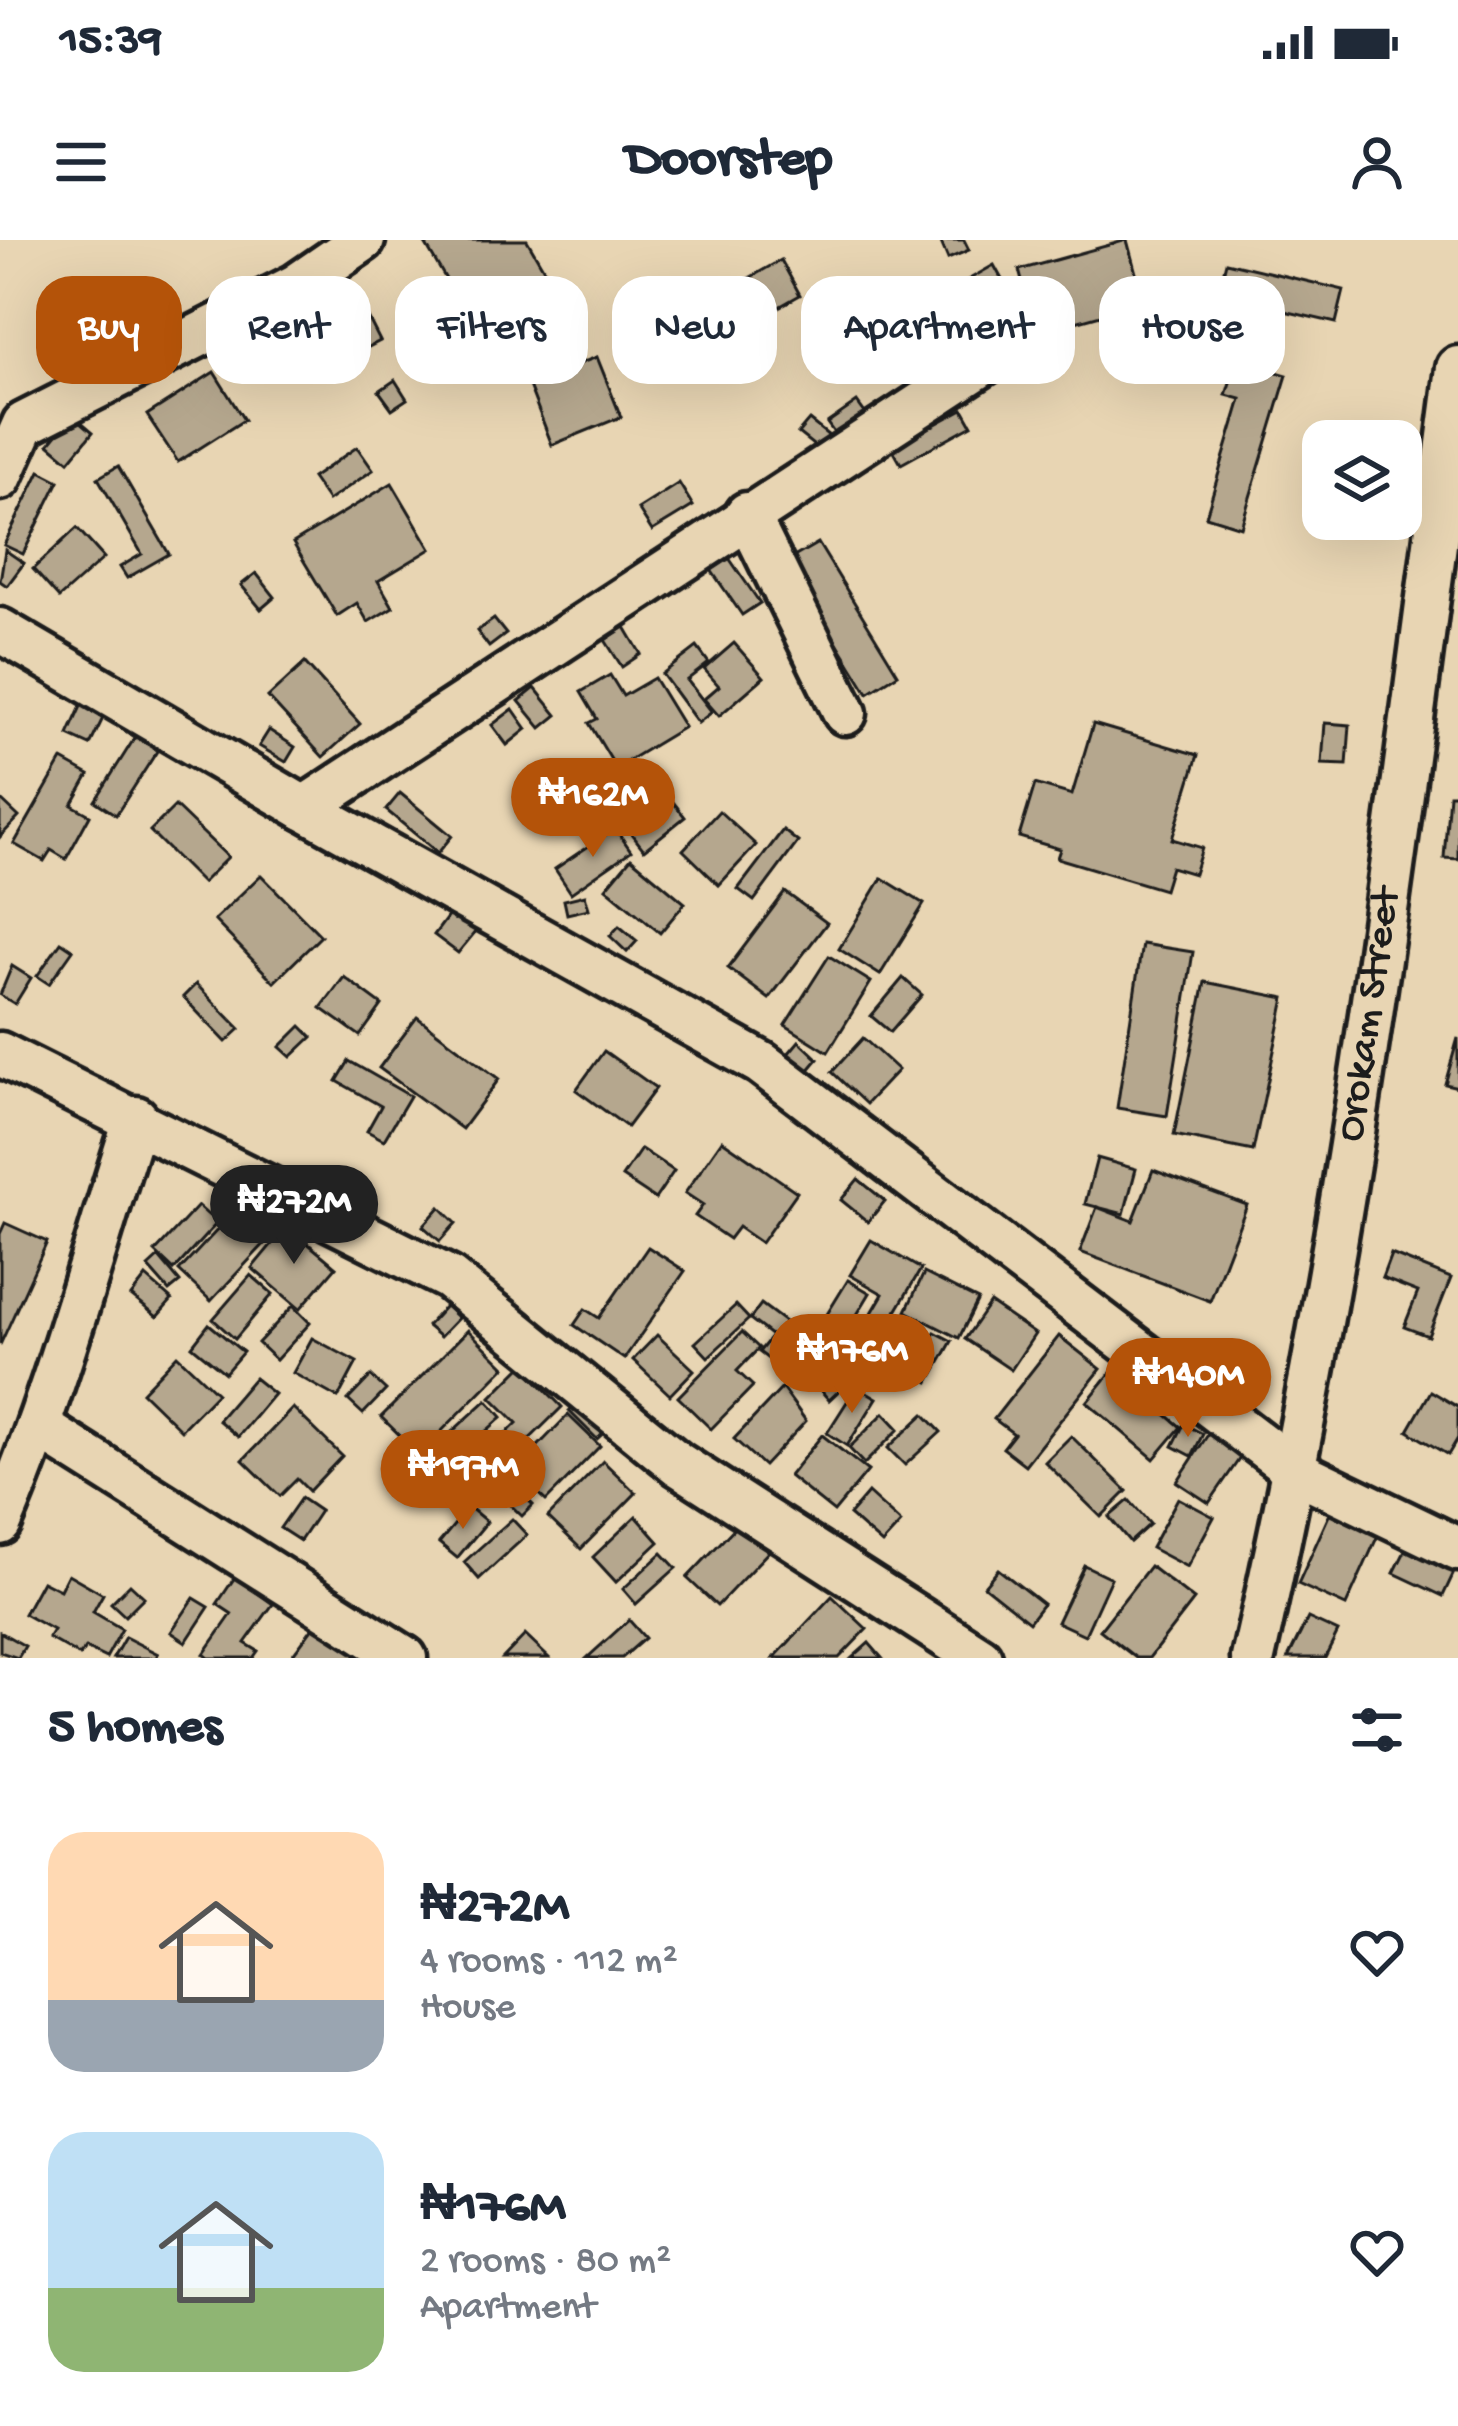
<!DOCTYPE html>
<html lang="en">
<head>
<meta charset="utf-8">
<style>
  :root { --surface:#fff; --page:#f2f2f3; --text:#1f2937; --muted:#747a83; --accent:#b45309 }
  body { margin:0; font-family:"Gochi Hand",sans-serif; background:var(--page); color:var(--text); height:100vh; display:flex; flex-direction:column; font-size:45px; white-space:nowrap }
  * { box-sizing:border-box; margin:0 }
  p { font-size:39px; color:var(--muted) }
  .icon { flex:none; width:66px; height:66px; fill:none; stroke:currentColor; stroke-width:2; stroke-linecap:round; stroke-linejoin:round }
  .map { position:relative; height:1418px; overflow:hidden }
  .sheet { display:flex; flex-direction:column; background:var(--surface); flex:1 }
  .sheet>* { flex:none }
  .top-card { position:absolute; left:36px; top:36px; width:1386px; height:108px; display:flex; gap:24px }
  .controls { position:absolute; left:1302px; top:180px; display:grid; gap:24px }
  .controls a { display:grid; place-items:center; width:120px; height:120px; border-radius:24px; background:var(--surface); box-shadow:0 12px 48px #0002; font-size:60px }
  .price { position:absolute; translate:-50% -102px; padding:0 27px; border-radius:42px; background:var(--accent); color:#fff; font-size:39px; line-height:78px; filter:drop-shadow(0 3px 6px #0008) }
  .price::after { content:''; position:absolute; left:50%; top:72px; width:36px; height:27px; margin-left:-18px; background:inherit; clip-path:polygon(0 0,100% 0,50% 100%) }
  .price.selected { background:#222; color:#fff }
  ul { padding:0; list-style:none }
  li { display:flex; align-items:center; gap:36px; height:300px; padding:0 48px }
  li span { display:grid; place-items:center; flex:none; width:336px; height:240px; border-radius:36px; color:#555 }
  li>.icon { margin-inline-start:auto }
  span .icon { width:144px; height:144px; fill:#fffc; stroke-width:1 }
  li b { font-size:51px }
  h2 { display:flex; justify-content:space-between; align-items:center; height:144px; padding:0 48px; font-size:51px }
  .chip { padding:0 42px; border-radius:36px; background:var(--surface); box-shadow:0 12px 48px #0002; font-size:42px; line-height:108px }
  .chip.selected { background:var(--accent); color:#fff }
  .status { display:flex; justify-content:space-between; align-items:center; height:84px; padding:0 60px; background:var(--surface); direction:ltr }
  .status svg { height:33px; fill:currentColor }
  header { display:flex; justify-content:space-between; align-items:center; height:156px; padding:0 48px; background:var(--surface); font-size:54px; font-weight:700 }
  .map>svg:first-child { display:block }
</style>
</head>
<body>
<div class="status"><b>15:39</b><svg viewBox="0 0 49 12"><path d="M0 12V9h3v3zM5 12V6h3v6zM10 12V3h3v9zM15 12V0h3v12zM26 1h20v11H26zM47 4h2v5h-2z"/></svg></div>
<header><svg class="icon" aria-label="menu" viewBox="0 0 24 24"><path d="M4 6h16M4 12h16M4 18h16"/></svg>Doorstep<svg class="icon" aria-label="person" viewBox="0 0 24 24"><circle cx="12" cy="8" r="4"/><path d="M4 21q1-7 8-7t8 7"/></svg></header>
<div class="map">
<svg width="1458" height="1418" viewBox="0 0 1458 1418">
  <rect width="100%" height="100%" fill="#e8d5b3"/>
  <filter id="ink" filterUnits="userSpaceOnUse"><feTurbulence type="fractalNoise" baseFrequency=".00833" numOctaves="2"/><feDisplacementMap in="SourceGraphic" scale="24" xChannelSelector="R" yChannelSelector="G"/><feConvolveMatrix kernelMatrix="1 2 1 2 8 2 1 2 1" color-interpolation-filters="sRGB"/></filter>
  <g filter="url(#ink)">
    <!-- building -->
    <g fill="#b5a78e" stroke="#1c1c1c" stroke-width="3">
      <polygon points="423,0 527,0 545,31 468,77"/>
      <polygon points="940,0 964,0 969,10 948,19"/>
      <polygon points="1127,0 1144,63 1036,93 1019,30"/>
      <polygon points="781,20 800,55 747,85 728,50"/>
      <polygon points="1226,22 1344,50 1336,83 1263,66 1254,105 1208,95"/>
      <polygon points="994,25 1010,54 982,70 966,41"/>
      <polygon points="355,52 380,101 313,136 288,88"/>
      <polygon points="951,55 973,102 946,115 924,67"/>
      <polygon points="559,81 573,99 556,113 542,95"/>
      <polygon points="597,117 621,177 552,205 528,143"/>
      <polygon points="1237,120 1287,135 1241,287 1206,276 1241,159 1226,155"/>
      <polygon points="214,132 244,180 178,222 147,175"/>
      <polygon points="395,140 407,159 392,169 379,151"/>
      <polygon points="857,162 867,176 837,197 827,183"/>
      <polygon points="963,169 972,185 901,224 892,208"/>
      <polygon points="73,175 93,192 69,221 49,204"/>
      <polygon points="809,180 829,196 818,209 798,193"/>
      <polygon points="357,207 373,230 328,261 312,238"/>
      <polygon points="118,226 169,314 127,338 120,327 142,314 98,238"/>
      <polygon points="40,231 59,241 23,314 4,305"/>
      <polygon points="392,243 431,309 378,341 393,367 368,382 357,363 337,376 293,303"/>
      <polygon points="679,243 693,266 652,291 638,269"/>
      <polygon points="77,288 104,318 59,358 33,329"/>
      <polygon points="818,303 898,434 868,453 787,321"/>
      <polygon points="5,310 24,323 7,346 0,341"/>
      <polygon points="729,318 760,363 742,375 711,330"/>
      <polygon points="256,333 275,357 261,369 241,345"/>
      <polygon points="494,379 506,394 489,407 477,391"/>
      <polygon points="625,387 641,414 622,427 605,400"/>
      <polygon points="734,403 764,437 719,476 704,459 719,446 704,429"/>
      <polygon points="697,407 709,423 687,440 712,472 698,483 662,434"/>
      <polygon points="305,423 360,484 323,517 268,457"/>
      <polygon points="610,435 623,456 654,438 684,487 616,528 589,483 597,479 581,452"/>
      <polygon points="535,448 557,475 541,488 519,461"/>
      <polygon points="83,462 106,472 90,505 68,495"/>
      <polygon points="513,469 527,489 507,505 492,485"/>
      <polygon points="1325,483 1350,485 1347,525 1322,524"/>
      <polygon points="1093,484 1198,515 1172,599 1202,608 1194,634 1171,627 1164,650 1057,618 1060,609 1019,597 1035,544 1072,555"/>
      <polygon points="269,490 295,507 286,522 259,506"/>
      <polygon points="139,491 161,505 116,575 95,561"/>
      <polygon points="62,520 89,535 72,565 90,575 66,619 51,610 44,621 14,604"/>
      <polygon points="652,535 685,577 644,610 611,568"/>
      <polygon points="400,553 452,596 438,613 386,570"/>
      <polygon points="1449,554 1458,554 1458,619 1444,618"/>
      <polygon points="0,559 19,577 0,597"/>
      <polygon points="175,566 228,617 202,643 150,591"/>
      <polygon points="719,571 756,605 719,645 683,610"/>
      <polygon points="615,588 631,611 571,653 555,629"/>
      <polygon points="783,590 798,602 754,661 738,649"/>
      <polygon points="631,618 685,663 660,693 606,648"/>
      <polygon points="261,635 321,696 274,742 214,680"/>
      <polygon points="882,638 924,664 880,735 839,709"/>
      <polygon points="785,652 827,683 769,759 728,728"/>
      <polygon points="585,655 589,669 567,674 564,660"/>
      <polygon points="451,672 476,691 458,713 434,695"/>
      <polygon points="619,686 637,701 627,712 610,696"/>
      <polygon points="61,702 73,710 49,744 37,736"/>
      <polygon points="1142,704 1193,712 1167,876 1117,868"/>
      <polygon points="829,716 871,742 828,812 785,785"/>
      <polygon points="12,726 31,738 15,764 0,755"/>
      <polygon points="344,737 382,765 360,796 321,768"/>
      <polygon points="903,738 922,755 890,792 871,776"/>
      <polygon points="1205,742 1285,758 1253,911 1174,895"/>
      <polygon points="196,744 240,789 226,802 183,757"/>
      <polygon points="417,777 499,839 462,889 379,828"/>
      <polygon points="301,786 312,797 291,817 280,807"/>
      <polygon points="863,798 898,830 866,864 832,832"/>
      <polygon points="1458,798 1458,847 1445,844"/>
      <polygon points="799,801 818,819 807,832 788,814"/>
      <polygon points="604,811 656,848 627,887 576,850"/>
      <polygon points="349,821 410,856 384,900 367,891 381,866 337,841"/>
      <polygon points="722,900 797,952 761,1003 738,987 729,999 695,976 703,965 685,953"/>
      <polygon points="641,909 674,931 655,959 622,937"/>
      <polygon points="1097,918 1136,929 1124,974 1085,964"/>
      <polygon points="1153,930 1247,965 1210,1061 1080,1012 1097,967 1133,981"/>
      <polygon points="858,939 885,961 868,982 841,960"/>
      <polygon points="198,966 217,983 174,1030 155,1012"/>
      <polygon points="440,967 456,983 440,1001 423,986"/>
      <polygon points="235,971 267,1001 211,1061 179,1031"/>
      <polygon points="5,983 47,1002 0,1105 0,994"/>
      <polygon points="287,986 336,1027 300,1069 252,1028"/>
      <polygon points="871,1000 921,1029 862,1129 845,1119 883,1054 850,1035"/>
      <polygon points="648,1007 685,1031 624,1119 574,1085 585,1069 599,1078"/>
      <polygon points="1391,1014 1451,1038 1428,1096 1404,1087 1418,1052 1382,1038"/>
      <polygon points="159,1017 180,1042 169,1051 148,1027"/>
      <polygon points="924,1033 978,1060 959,1098 906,1071"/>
      <polygon points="251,1035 273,1054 235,1099 213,1079"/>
      <polygon points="146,1037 172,1060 157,1077 131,1056"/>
      <polygon points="848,1040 870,1053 843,1098 821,1084"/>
      <polygon points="990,1063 1035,1094 1011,1130 965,1099"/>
      <polygon points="761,1064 808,1099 784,1131 759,1112 772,1096 750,1079"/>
      <polygon points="736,1065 749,1079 708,1117 695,1103"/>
      <polygon points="293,1066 310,1083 276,1120 258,1103"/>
      <polygon points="445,1066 458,1078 440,1097 427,1086"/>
      <polygon points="906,1073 927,1087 896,1132 875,1118"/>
      <polygon points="209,1084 243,1112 225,1133 192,1106"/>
      <polygon points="468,1090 505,1127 419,1214 381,1177"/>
      <polygon points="742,1092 759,1108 737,1131 753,1146 711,1189 678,1157"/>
      <polygon points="935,1092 952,1101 929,1142 913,1132"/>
      <polygon points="657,1095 694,1130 670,1155 633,1120"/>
      <polygon points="1059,1096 1101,1129 1025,1225 1003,1208 1014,1194 994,1179"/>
      <polygon points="312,1098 357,1122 338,1158 293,1133"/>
      <polygon points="177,1115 217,1153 181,1190 142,1152"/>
      <polygon points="522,1126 562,1167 492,1236 478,1221 517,1183 491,1157"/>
      <polygon points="826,1126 844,1146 829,1160 811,1139"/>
      <polygon points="1113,1130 1181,1187 1154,1219 1087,1162"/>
      <polygon points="371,1136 386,1150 363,1174 348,1160"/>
      <polygon points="254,1138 274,1154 238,1197 218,1180"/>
      <polygon points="857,1146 877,1158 847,1206 827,1193"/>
      <polygon points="782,1148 806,1181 764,1226 734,1199"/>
      <polygon points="1431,1151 1458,1167 1458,1198 1448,1215 1408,1191"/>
      <polygon points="487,1160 502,1177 447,1226 432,1210"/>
      <polygon points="580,1160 608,1189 597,1199 569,1171"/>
      <polygon points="293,1168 342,1216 309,1251 297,1239 280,1256 243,1220"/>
      <polygon points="884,1173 899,1189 864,1224 849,1208"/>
      <polygon points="924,1174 941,1192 905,1225 888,1208"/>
      <polygon points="568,1175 600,1206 546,1261 514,1231"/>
      <polygon points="1184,1184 1203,1194 1192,1216 1173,1206"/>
      <polygon points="1209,1193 1242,1215 1209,1263 1177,1242"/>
      <polygon points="822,1195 868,1231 834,1272 789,1236"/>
      <polygon points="1071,1196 1127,1251 1101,1277 1045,1222"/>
      <polygon points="603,1221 636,1253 581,1309 548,1277"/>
      <polygon points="508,1240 533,1265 522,1276 497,1252"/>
      <polygon points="868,1253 901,1283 882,1304 849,1275"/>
      <polygon points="301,1258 320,1271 300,1301 280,1288"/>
      <polygon points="1178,1258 1214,1277 1187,1327 1151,1308"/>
      <polygon points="1129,1260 1150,1284 1130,1302 1109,1277"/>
      <polygon points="469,1267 487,1282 457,1318 439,1303"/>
      <polygon points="1331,1271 1379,1293 1346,1366 1298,1344"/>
      <polygon points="636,1276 659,1302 616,1342 593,1317"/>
      <polygon points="512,1279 527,1295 479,1339 464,1322"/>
      <polygon points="741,1281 771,1309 717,1366 687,1338"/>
      <polygon points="1411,1299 1458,1324 1443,1356 1394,1333"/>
      <polygon points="662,1313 676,1328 636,1364 623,1349"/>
      <polygon points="1084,1325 1111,1338 1085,1395 1057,1382"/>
      <polygon points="1150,1326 1194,1360 1149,1418 1136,1418 1100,1390"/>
      <polygon points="998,1329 1043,1364 1029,1382 984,1346"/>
      <polygon points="68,1334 103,1354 93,1372 122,1389 106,1418 85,1408 80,1416 48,1398 53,1390 24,1374 42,1341 60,1350"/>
      <polygon points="235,1337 273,1364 245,1403 258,1411 253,1418 209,1418 204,1414 232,1374 217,1364"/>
      <polygon points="130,1344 144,1357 125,1376 111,1363"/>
      <polygon points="832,1356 867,1389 839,1418 774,1418"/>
      <polygon points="194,1358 209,1367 186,1402 171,1392"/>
      <polygon points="1308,1378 1338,1392 1325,1418 1288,1418"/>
      <polygon points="629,1380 645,1398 622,1418 587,1418"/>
      <polygon points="316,1383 357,1414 354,1418 290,1418"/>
      <polygon points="0,1392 25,1406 18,1418 0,1412"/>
      <polygon points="525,1395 549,1418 503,1418"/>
      <polygon points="125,1397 158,1414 156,1418 113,1418"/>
      <polygon points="869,1403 882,1418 852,1418"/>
    </g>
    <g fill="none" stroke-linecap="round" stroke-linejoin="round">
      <!-- minor casing -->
      <g stroke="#1c1c1c" stroke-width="51">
        <g id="minor">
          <polyline points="0,238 24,184 296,46 363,0"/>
          <polyline points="747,274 845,473"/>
          <polyline points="0,390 304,568 761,823 1296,1231 1458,1309"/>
          <polyline points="304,568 986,122"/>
          <polyline points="0,814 449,1038 678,1224 980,1418"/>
          <polyline points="41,1188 405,1418"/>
          <path d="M 0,1283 C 56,1153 92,1013 136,878"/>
          <path id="s1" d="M 1253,1418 C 1351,993 1401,559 1458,128"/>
        </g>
      </g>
      <!-- minor -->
      <use href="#minor" stroke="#e8d5b3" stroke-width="42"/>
    </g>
  </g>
  <g text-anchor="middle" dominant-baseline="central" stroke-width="9" stroke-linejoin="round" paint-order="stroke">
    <!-- street labels -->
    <g font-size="42" fill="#1c1c1c" stroke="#e8d5b3">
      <text stroke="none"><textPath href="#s1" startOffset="654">Orokam Street</textPath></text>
    </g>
  </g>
</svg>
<div class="controls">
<a><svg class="icon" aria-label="layers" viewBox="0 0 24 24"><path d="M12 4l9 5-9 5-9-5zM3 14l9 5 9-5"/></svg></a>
</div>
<b class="price" style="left:593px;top:620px">₦162M</b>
<b class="price selected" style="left:294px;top:1027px">₦272M</b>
<b class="price" style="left:852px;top:1176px">₦176M</b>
<b class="price" style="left:1188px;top:1200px">₦140M</b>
<b class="price" style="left:463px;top:1292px">₦197M</b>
<div class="top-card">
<a class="chip selected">Buy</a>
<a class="chip">Rent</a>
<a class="chip">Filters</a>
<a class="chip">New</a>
<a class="chip">Apartment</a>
<a class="chip">House</a>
</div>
</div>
<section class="sheet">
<h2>5 homes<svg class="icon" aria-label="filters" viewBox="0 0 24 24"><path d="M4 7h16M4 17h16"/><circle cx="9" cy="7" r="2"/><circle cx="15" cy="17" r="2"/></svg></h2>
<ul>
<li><span style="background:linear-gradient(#ffd9b3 70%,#9aa5b1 0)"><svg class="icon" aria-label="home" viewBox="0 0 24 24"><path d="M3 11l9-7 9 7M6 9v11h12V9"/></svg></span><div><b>₦272M</b><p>4 rooms · 112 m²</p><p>House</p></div><svg class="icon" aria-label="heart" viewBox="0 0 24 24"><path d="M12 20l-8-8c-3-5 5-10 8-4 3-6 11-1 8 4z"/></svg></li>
<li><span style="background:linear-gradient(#bfe0f5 65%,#8fb573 0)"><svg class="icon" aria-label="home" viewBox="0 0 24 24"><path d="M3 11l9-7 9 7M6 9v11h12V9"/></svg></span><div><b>₦176M</b><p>2 rooms · 80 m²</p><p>Apartment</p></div><svg class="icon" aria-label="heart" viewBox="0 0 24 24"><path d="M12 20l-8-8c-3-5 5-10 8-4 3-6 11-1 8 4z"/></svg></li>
</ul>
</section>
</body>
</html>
